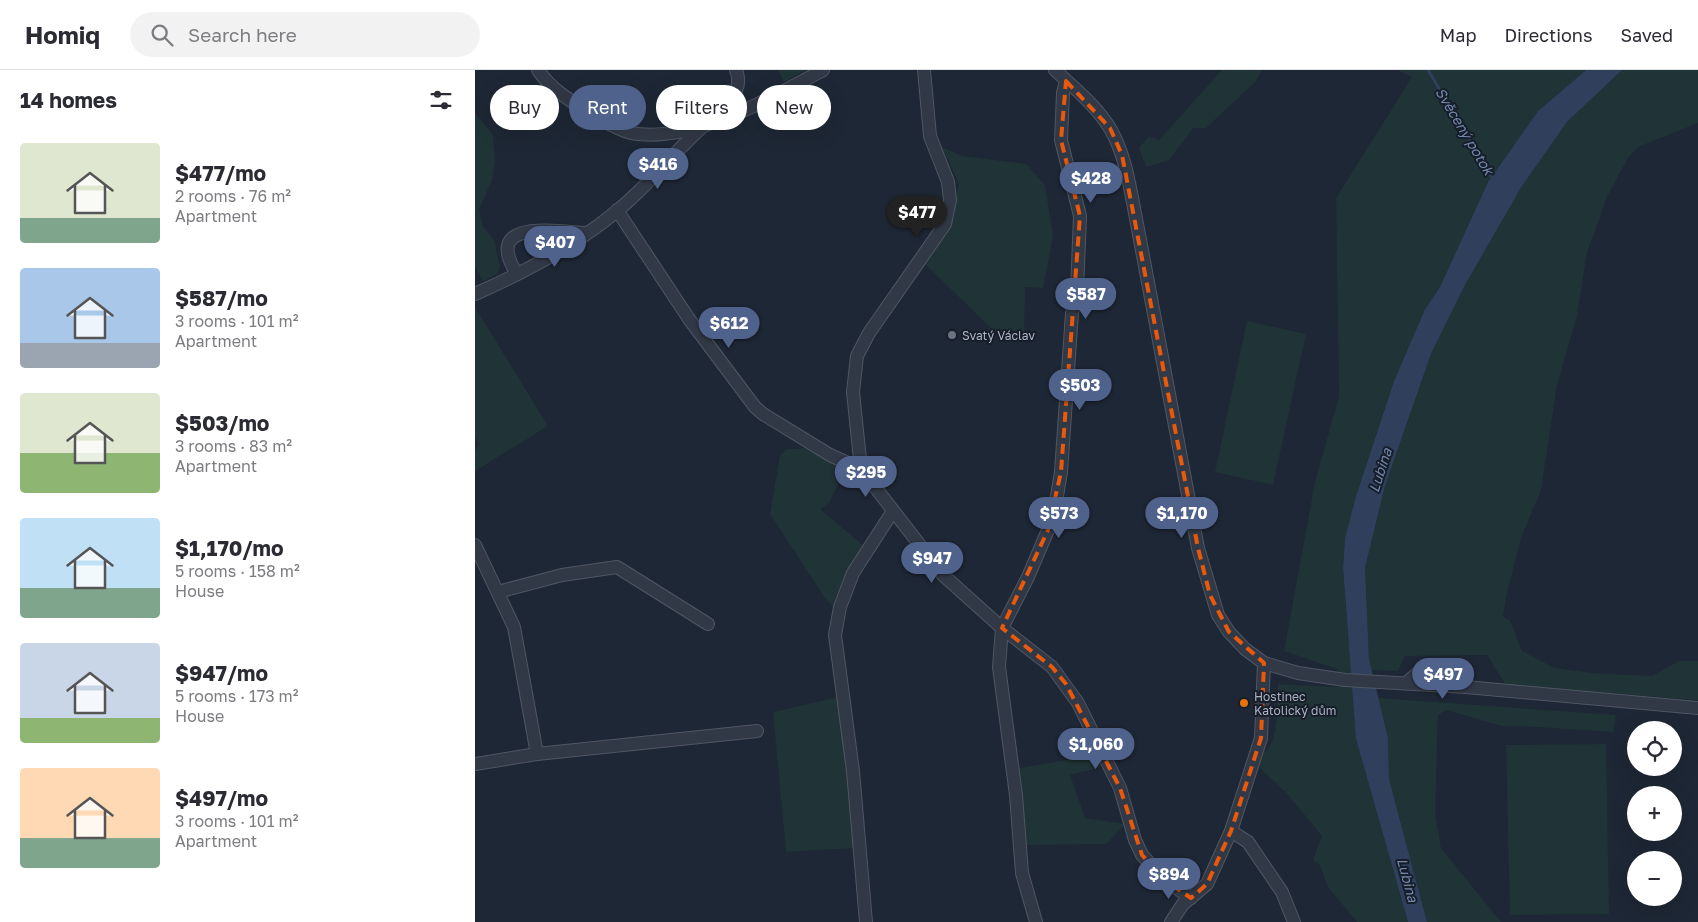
<!DOCTYPE html>
<html lang="en">
<head>
<meta charset="utf-8">
<style>
  :root { --surface:#fff; --page:#f2f2f3; --text:#2b2b33; --muted:#7c7c81; --line:#e1e1e2; --accent:#4f628c }
  body { margin:0; font-family:"Golos Text",sans-serif; background:var(--page); color:var(--text); height:100vh; display:flex; flex-direction:column; font-size:19px; white-space:nowrap }
  * { box-sizing:border-box; margin:0 }
  p { font-size:16px; color:var(--muted) }
  .icon { flex:none; width:28px; height:28px; fill:none; stroke:currentColor; stroke-width:2; stroke-linecap:round; stroke-linejoin:round }
  .map { position:relative; flex:1; overflow:hidden }
  .side { display:flex; flex-direction:column; background:var(--surface); width:475px }
  .side>* { flex:none }
  .guide { position:absolute; left:15px; top:15px; width:475px; height:45px; display:flex; gap:10px }
  .controls { position:absolute; left:1152px; top:651px; display:grid; gap:10px }
  .controls a { display:grid; place-items:center; width:55px; height:55px; border-radius:50%; background:var(--surface); box-shadow:0 5px 20px #0002; font-size:25px }
  .price { position:absolute; translate:-50% -42px; padding:0 11px; border-radius:18px; background:var(--accent); color:#fff; font-size:16px; line-height:32px; filter:drop-shadow(0 1px 2px #0008) }
  .price::after { content:''; position:absolute; left:50%; top:30px; width:15px; height:11px; margin-left:-8px; background:inherit; clip-path:polygon(0 0,100% 0,50% 100%) }
  .price.selected { background:#222; color:#fff }
  ul { padding:0; list-style:none }
  li { display:flex; align-items:center; gap:15px; height:125px; padding:0 20px }
  li span { display:grid; place-items:center; flex:none; width:140px; height:100px; border-radius:5px; color:#555 }
  li>.icon { margin-inline-start:auto }
  span .icon { width:60px; height:60px; fill:#fffc; stroke-width:1 }
  li b { font-size:21px }
  h2 { display:flex; justify-content:space-between; align-items:center; height:60px; padding:0 20px; font-size:21px }
  .chip { padding:0 18px; border-radius:22px; background:var(--surface); box-shadow:0 5px 20px #0002; font-size:18px; line-height:45px }
  .chip.selected { background:var(--accent); color:#fff }
  header { display:flex; align-items:center; gap:30px; box-sizing:border-box; height:70px; padding:0 25px; background:var(--surface); border-bottom:1px solid var(--line) }
  header strong { font-size:24px }
  nav { display:flex; gap:28px; margin-inline-start:auto; font-size:18px }
  .search { width:350px; height:45px; background:var(--page); display:flex; align-items:center; gap:12px; box-sizing:border-box; padding:0 18px; border-radius:28px; color:var(--muted); font-size:19px }
  main { display:flex; flex:1; min-height:0 }
  .map>svg:first-child { display:block }
</style>
</head>
<body>
<header>
<strong>Homiq</strong>
<div class="search"><svg class="icon" aria-label="search" viewBox="0 0 24 24"><circle cx="10" cy="10" r="6"/><path d="M15 15l6 6"/></svg>Search here</div>
<nav><a>Map</a><a>Directions</a><a>Saved</a></nav>
</header>
<main>
<section class="side">
<h2>14 homes<svg class="icon" aria-label="filters" viewBox="0 0 24 24"><path d="M4 7h16M4 17h16"/><circle cx="9" cy="7" r="2"/><circle cx="15" cy="17" r="2"/></svg></h2>
<ul>
<li><span style="background:linear-gradient(#dfe7d0 75%,#7fa58c 0)"><svg class="icon" aria-label="home" viewBox="0 0 24 24"><path d="M3 11l9-7 9 7M6 9v11h12V9"/></svg></span><div><b>$477/mo</b><p>2 rooms · 76 m²</p><p>Apartment</p></div></li>
<li><span style="background:linear-gradient(#a9c7e8 75%,#9aa5b1 0)"><svg class="icon" aria-label="home" viewBox="0 0 24 24"><path d="M3 11l9-7 9 7M6 9v11h12V9"/></svg></span><div><b>$587/mo</b><p>3 rooms · 101 m²</p><p>Apartment</p></div></li>
<li><span style="background:linear-gradient(#dfe7d0 60%,#8fb573 0)"><svg class="icon" aria-label="home" viewBox="0 0 24 24"><path d="M3 11l9-7 9 7M6 9v11h12V9"/></svg></span><div><b>$503/mo</b><p>3 rooms · 83 m²</p><p>Apartment</p></div></li>
<li><span style="background:linear-gradient(#bfe0f5 70%,#7fa58c 0)"><svg class="icon" aria-label="home" viewBox="0 0 24 24"><path d="M3 11l9-7 9 7M6 9v11h12V9"/></svg></span><div><b>$1,170/mo</b><p>5 rooms · 158 m²</p><p>House</p></div></li>
<li><span style="background:linear-gradient(#c9d6e8 75%,#8fb573 0)"><svg class="icon" aria-label="home" viewBox="0 0 24 24"><path d="M3 11l9-7 9 7M6 9v11h12V9"/></svg></span><div><b>$947/mo</b><p>5 rooms · 173 m²</p><p>House</p></div></li>
<li><span style="background:linear-gradient(#ffd9b3 70%,#7fa58c 0)"><svg class="icon" aria-label="home" viewBox="0 0 24 24"><path d="M3 11l9-7 9 7M6 9v11h12V9"/></svg></span><div><b>$497/mo</b><p>3 rooms · 101 m²</p><p>Apartment</p></div></li>
</ul>
</section>
<div class="map">
<svg width="1223" height="852" viewBox="0 0 1223 852">
  <rect width="100%" height="100%" fill="#1e2735"/>
  <!-- green -->
  <g fill="#203336">
    <polygon points="303,0 331,0 309,12"/>
    <polygon points="747,0 787,0 780,12 731,58 718,58 694,90 671,97 664,78 674,66 684,70"/>
    <path d="M 923,0 L 1111,0 L 1063,41 L 1013,112 L 965,217 L 950,239 L 919,311 L 881,426 L 870,468 L 868,498 L 881,669 L 933,852 L 882,852 L 853,817 L 845,795 L 838,790 L 847,766 L 813,725 L 784,697 L 786,683 C 805,678 802,631 803,614 L 863,617 L 862,599 L 809,581 L 840,412 L 864,326 L 861,128 L 937,7 Z"/>
    <polygon points="1147,0 1223,0 1223,53 1163,77 1153,88 1133,125 1112,182 1102,246 1082,315 1066,420 1046,468 1032,523 1028,546 1035,551 1047,581 1080,598 1117,603 1177,606 1204,591 1223,591 1223,630 1031,615 1012,585 930,586 923,601 896,600 894,589 890,498 910,416 956,284 990,215 1047,116 1092,52"/>
    <polygon points="0,43 18,65 20,91 18,107 4,140 8,156 19,170 25,197 22,204 8,211 0,197"/>
    <polygon points="467,77 487,86 551,94 570,115 578,166 568,218 550,217 549,270 525,267 448,192 473,158 484,114"/>
    <polygon points="0,237 73,356 0,401 0,380 4,375 0,367"/>
    <polygon points="772,251 831,264 798,415 740,402"/>
    <polygon points="343,378 369,401 354,433 345,439 389,476 361,526 358,536 350,528 295,444 305,385 312,379"/>
    <polygon points="364,627 370,663 380,778 311,782 298,642"/>
    <polygon points="903,628 1141,645 1138,662 1047,656 1026,656 972,640 963,645 960,742 966,778 1026,852 952,852 914,709 913,668"/>
    <polygon points="1131,674 1134,844 1035,845 1031,675"/>
    <polygon points="620,685 627,697 595,705 610,748 650,754 631,774 549,775 548,725 545,698"/>
  </g>
  <!-- water -->
  <polygon fill="#303f5b" points="1111,0 1147,0 1092,52 1047,116 990,215 956,284 910,416 890,498 894,589 913,668 914,709 952,852 933,852 881,669 868,498 870,468 881,426 919,311 950,239 965,217 1013,112 1063,41"/>
  <g fill="none" stroke-linecap="round" stroke-linejoin="round">
    <!-- stream -->
    <polyline stroke="#303f5b" stroke-width="3" points="953,0 1019,111"/>
    <!-- minor casing -->
    <g stroke="#4f5664" stroke-width="14">
      <g id="minor">
        <path d="M 63,0 C 75,18 94,30 112,41 C 126,49 140,59 156,63 C 216,74 297,28 348,0"/>
        <path d="M 580,0 C 599,18 622,36 636,60 C 649,83 654,111 659,138 L 723,478 L 743,545 L 754,562 L 770,579 L 789,593 L 823,603 L 870,610 L 991,617 L 1223,638"/>
        <path d="M 249,48 L 246,41 C 257,28 268,18 261,0"/>
        <polyline points="142,140 214,249 280,337 288,344 355,385 386,399 468,505 527,558 577,597 603,633 645,718 660,770 667,785 691,811 716,828"/>
        <path d="M 42,204 C 7,149 78,161 111,163"/>
        <path d="M 0,224 C 57,199 117,167 162,123 C 184,102 203,79 226,58"/>
        <polyline points="386,399 378,322 382,286 394,263 470,154 475,130 473,112 455,66 449,0"/>
        <polyline points="0,475 39,557 62,684"/>
        <polyline points="23,522 87,505 142,497 233,554"/>
        <polyline points="931,613 951,596 980,598 991,617"/>
        <polyline points="0,694 62,684 282,661"/>
        <polyline points="756,761 773,772 807,822 819,852"/>
        <polyline points="391,852 378,701 360,565 365,537 378,503 418,441"/>
        <polyline points="561,852 547,803 541,725 524,597 527,558 553,507 573,460 581,432 586,402 597,243 602,220 605,146 586,70 588,23 591,11"/>
        <polyline points="696,852 708,834 732,814 756,761 786,668 789,593"/>
      </g>
    </g>
    <!-- minor -->
    <use href="#minor" stroke="#323946" stroke-width="12"/>
  </g>
  <!-- marked area -->
  <path fill="none" stroke="#e8590c" stroke-width="4" stroke-dasharray="10 6" stroke-linejoin="round" d="M 591,11 L 635,58 L 647,85 L 723,478 L 735,525 L 754,562 L 789,593 L 786,668 L 756,761 L 732,814 L 716,828 L 691,811 L 667,785 L 645,718 L 591,614 L 577,597 L 527,558 L 573,460 L 586,402 L 605,146 L 586,70 Z"/>
  <!-- markers -->
  <circle fill="#6b7280" stroke="#171e2a" stroke-width="2" cx="477" cy="265" r="5"/>
  <circle fill="#e8710a" stroke="#171e2a" stroke-width="2" cx="769" cy="633" r="5"/>
  <g text-anchor="middle" dominant-baseline="central" stroke-width="4" stroke-linejoin="round" paint-order="stroke">
    <!-- poi labels -->
    <g font-size="12" fill="#abb3c3" stroke="#171e2a" text-anchor="start">
      <text x="487" y="265">Svatý Václav</text>
      <text x="779" y="626">Hostinec<tspan x="779" dy="14">Katolický dům</tspan></text>
    </g>
    <!-- water labels -->
    <g font-size="14" font-style="italic" fill="#7388ad" stroke="#171e2a">
      <text transform="translate(990 61) rotate(59)">Svěcený potok</text>
      <text transform="translate(905 400) rotate(-72)">Lubina</text>
      <text transform="translate(933 810) rotate(75)">Lubina</text>
    </g>
  </g>
</svg>
<div class="controls">
<a><svg class="icon" aria-label="locate" viewBox="0 0 24 24"><circle cx="12" cy="12" r="6"/><path d="M12 2v4M12 18v4M2 12h4M18 12h4"/></svg></a>
<a>+</a>
<a>−</a>
</div>
<b class="price" style="left:183px;top:120px">$416</b>
<b class="price" style="left:616px;top:134px">$428</b>
<b class="price selected" style="left:442px;top:168px">$477</b>
<b class="price" style="left:80px;top:198px">$407</b>
<b class="price" style="left:611px;top:250px">$587</b>
<b class="price" style="left:254px;top:279px">$612</b>
<b class="price" style="left:605px;top:341px">$503</b>
<b class="price" style="left:391px;top:428px">$295</b>
<b class="price" style="left:584px;top:469px">$573</b>
<b class="price" style="left:707px;top:469px">$1,170</b>
<b class="price" style="left:457px;top:514px">$947</b>
<b class="price" style="left:968px;top:630px">$497</b>
<b class="price" style="left:621px;top:700px">$1,060</b>
<b class="price" style="left:694px;top:830px">$894</b>
<div class="guide">
<a class="chip">Buy</a>
<a class="chip selected">Rent</a>
<a class="chip">Filters</a>
<a class="chip">New</a>
</div>
</div>
</main>
</body>
</html>
